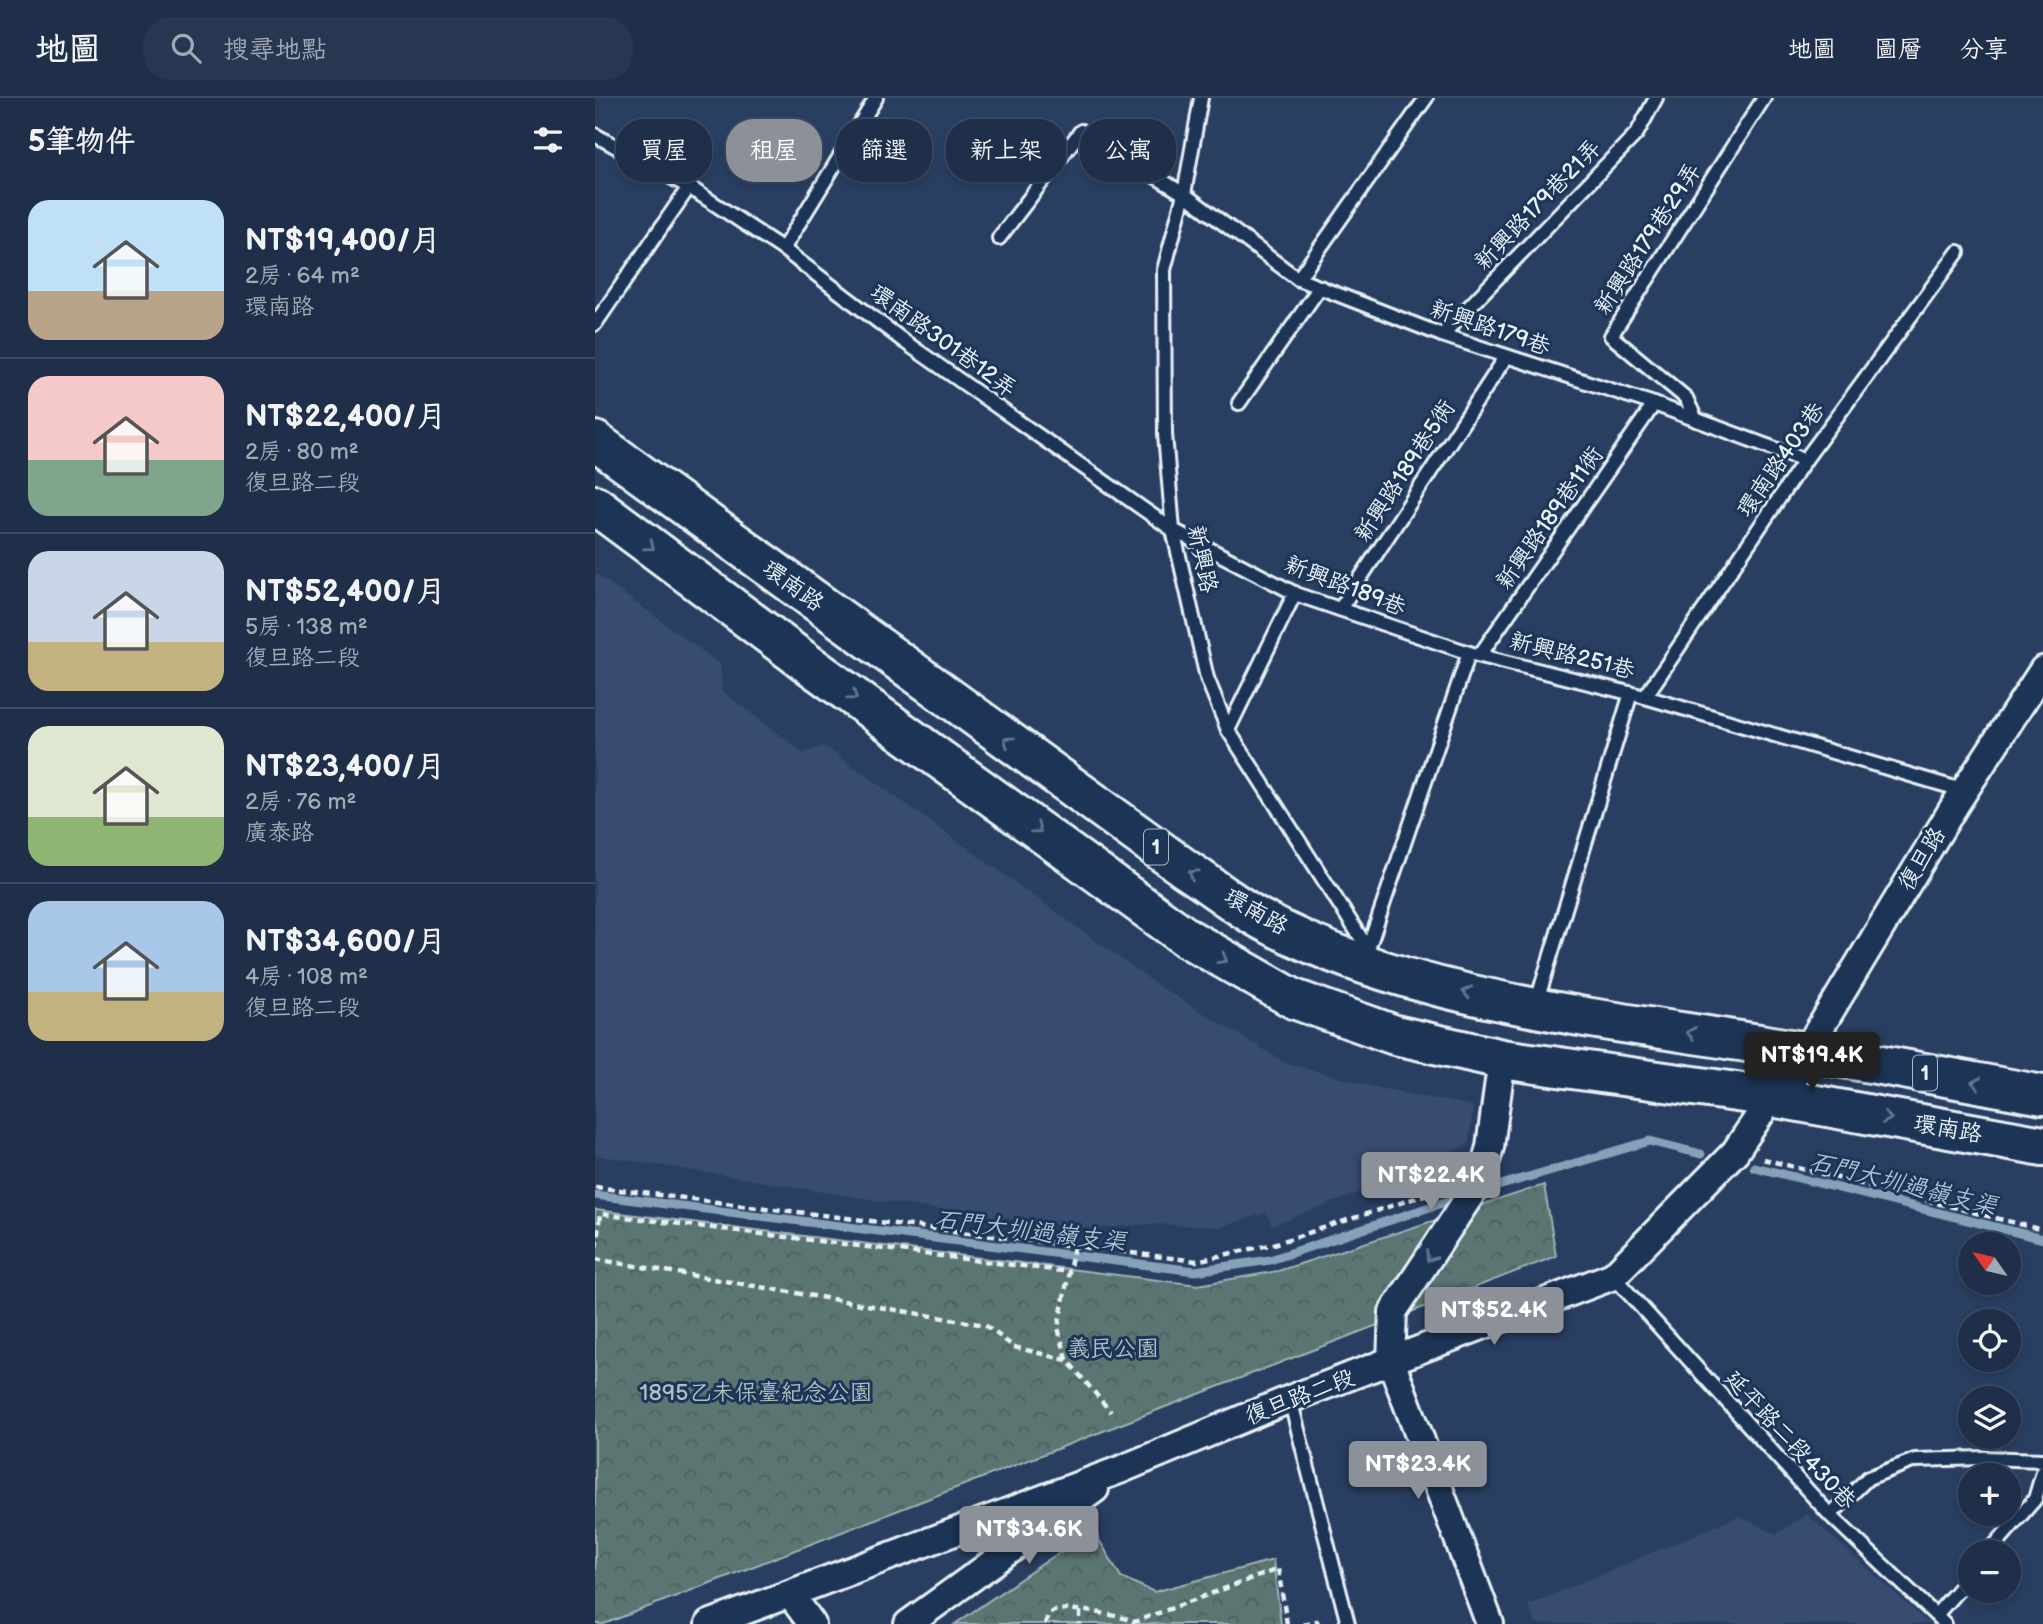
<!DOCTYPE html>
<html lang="zh-TW">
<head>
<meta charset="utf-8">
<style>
  :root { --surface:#1f2f4a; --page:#273751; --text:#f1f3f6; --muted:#a1a9b5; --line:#3c4a62; --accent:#8c9099 }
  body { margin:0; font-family:"Balsamiq Sans","LXGW WenKai TC",sans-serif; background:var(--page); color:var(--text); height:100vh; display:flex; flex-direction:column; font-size:26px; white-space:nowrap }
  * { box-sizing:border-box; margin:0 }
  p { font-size:23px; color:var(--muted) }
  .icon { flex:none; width:38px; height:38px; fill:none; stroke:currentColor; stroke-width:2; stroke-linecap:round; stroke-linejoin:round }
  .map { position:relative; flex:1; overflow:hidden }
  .side { display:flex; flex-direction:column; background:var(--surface); width:595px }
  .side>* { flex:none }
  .top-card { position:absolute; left:21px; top:21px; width:665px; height:63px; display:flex; gap:14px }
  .needle { width:46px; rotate:304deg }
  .fabs { position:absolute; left:1363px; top:1134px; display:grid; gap:14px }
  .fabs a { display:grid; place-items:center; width:63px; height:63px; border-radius:50%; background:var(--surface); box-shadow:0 4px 10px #0003,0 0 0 2px var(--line); font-size:35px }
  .price { position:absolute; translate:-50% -60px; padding:0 16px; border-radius:7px; background:var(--accent); color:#fff; font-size:23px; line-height:46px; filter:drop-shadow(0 2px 4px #0008) }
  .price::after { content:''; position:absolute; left:50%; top:42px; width:21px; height:16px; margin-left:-10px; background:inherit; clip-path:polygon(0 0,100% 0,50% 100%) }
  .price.current { background:#222; color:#fff }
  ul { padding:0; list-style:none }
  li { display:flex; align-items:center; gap:21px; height:175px; padding:0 28px }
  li+li { border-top:2px solid var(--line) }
  li span { display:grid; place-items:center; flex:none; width:196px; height:140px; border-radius:21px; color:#555 }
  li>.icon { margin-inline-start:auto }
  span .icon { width:84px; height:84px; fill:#fffc; stroke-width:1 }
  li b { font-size:30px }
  h2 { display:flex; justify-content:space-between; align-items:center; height:84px; padding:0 28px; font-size:30px }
  .pill { padding:0 24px; border-radius:28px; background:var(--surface); box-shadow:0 4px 10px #0003,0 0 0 2px var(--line); font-size:24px; line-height:63px }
  .pill.current { background:var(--accent); color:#fff }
  header { display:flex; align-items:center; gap:42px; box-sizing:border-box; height:98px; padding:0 35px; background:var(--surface); border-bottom:2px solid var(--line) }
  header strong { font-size:33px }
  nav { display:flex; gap:38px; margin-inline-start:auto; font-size:24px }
  .search { width:490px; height:63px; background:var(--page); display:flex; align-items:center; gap:18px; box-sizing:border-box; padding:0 24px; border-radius:28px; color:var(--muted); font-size:26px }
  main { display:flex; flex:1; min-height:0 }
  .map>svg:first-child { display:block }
</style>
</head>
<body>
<header>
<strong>地圖</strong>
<div class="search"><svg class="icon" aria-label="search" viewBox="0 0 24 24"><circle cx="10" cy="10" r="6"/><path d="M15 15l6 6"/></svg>搜尋地點</div>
<nav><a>地圖</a><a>圖層</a><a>分享</a></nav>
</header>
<main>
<section class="side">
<h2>5筆物件<svg class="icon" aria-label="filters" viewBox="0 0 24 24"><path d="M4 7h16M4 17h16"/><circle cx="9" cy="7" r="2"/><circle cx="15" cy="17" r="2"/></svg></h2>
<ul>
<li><span style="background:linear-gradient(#bfe0f5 65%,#b9a48a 0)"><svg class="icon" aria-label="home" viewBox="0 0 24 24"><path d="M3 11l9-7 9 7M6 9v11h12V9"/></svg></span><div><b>NT$19,400/月</b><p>2房 · 64 m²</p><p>環南路</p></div></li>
<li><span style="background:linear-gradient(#f6c9c9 60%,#7fa58c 0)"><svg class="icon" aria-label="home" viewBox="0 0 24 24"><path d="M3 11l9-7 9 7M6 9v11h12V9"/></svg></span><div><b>NT$22,400/月</b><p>2房 · 80 m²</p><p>復旦路二段</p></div></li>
<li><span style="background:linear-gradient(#c9d6e8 65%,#c2b280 0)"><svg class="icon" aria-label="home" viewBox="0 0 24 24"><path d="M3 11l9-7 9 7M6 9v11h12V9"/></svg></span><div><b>NT$52,400/月</b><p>5房 · 138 m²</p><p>復旦路二段</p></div></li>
<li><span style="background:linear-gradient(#dfe7d0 65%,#8fb573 0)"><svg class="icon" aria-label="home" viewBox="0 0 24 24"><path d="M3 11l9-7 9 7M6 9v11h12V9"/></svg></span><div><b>NT$23,400/月</b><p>2房 · 76 m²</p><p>廣泰路</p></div></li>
<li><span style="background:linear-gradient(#a9c7e8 65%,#c2b280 0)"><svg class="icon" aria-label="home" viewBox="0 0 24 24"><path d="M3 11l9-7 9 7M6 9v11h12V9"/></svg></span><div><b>NT$34,600/月</b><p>4房 · 108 m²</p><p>復旦路二段</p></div></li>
</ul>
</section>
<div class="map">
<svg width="1448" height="1526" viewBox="0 0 1448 1526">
  <defs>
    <pattern id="park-crowns" width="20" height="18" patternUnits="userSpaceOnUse" patternTransform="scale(1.75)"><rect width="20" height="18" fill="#5a7572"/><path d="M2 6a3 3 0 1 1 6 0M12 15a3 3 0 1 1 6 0" fill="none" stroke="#505e5e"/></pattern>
  </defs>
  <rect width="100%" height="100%" fill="#293f62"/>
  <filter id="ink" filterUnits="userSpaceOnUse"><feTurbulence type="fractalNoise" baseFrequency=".0143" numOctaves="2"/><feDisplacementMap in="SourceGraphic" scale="14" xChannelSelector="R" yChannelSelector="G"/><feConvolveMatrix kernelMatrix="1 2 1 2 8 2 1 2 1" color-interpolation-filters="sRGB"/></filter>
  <g filter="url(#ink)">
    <!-- built -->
    <g fill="#374b70">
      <polygon points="0,475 125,566 127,593 208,655 230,648 567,890 691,965 784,990 878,1008 874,1046 802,1080 677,1128 671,1115 626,1129 554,1126 497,1131 337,1111 0,1057"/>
      <polygon points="1212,1416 1334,1526 941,1526 933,1507 1144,1418 1181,1436"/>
    </g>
    <!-- park -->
    <g fill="url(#park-crowns)" stroke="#a1b3b5" stroke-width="2">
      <polygon points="949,1087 961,1158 9,1526 0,1526 0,1112 603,1187 683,1173"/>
      <polygon points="500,1435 526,1479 559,1494 678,1462 686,1526 360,1526 456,1460"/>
    </g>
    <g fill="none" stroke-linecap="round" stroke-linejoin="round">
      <!-- stream -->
      <g stroke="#86a2b8" stroke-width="9">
        <polyline points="1159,1069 1448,1141"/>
        <polyline points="896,1090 1055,1043 1106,1056"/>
        <polyline points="0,1097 600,1173 675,1162 856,1102"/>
      </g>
      <!-- lane casing -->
      <g stroke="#e8f1f8" stroke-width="18">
        <g id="lane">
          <polyline points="606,0 589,96 569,172 570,336 578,432 612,580 633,632 773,851 779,857"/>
          <polyline points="0,37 94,89 188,151 310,244 578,432 703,497 874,555 1050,599 1370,693"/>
          <polyline points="404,140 486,33 589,96 703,181 847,237 1059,306 1210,362"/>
          <polyline points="188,151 281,0"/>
          <polyline points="703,181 831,0"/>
          <polyline points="0,226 94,89"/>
          <polyline points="847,237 1042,35 1061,0"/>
          <polyline points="644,305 725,189"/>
          <polyline points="1101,322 1091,300 1016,238 1169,0"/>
          <polyline points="745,511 911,259"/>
          <polyline points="885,557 1059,306"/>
          <polyline points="1050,599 1210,362 1363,154"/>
          <polyline points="633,632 700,495"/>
          <polyline points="773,851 874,555"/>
          <polyline points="941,906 1036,595"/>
          <polyline points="1018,1178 1235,1417 1350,1526"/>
          <polyline points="695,1301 753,1526"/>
          <polyline points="1235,1417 1273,1380 1320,1362 1388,1360 1448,1362"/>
          <polyline points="1394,1454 1440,1401 1448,1374"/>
          <polyline points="1341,1517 1376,1477"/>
        </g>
      </g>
      <!-- street casing -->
      <g stroke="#e8f1f8" stroke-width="32">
        <g id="street">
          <polyline points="1211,953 1360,707 1448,572"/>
          <polyline points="195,1496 217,1526"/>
          <polyline points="114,1526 527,1371 695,1301 1018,1178 1140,1054 1177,999"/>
          <polyline points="313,1526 500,1391"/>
          <polyline points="895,1526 796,1263 798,1214 886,1081 895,1049 907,961"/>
        </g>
      </g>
      <!-- secondary casing -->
      <g stroke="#e8f1f8" stroke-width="42">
        <polyline id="secondary" points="1177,999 1211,953"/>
      </g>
      <!-- primary casing -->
      <g stroke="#e8f1f8" stroke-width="44">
        <g id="primary">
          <path d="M 0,343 L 592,772 C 617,788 641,808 667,822 C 809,899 993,919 1151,944 C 1251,959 1349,979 1448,997"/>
          <polyline points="0,407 212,565 592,840 699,901 800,937 907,961 1177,999 1448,1048"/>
        </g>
      </g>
      <!-- path -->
      <g stroke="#e8f1f8" stroke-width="4.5" stroke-dasharray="7 5" stroke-linecap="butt">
        <polyline points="1168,1061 1448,1132"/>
        <polyline points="0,1089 601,1163 679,1146 845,1092"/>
        <polyline points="0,1161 390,1227 419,1249 472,1262 516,1314"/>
        <polyline points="0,1161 5,1116 475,1174"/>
        <polyline points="472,1261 463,1230 479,1148"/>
        <polyline points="485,1513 485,1526"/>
        <path d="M 450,1526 C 452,1520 453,1515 459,1513 C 473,1508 526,1517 539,1524 L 683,1471 L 692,1526"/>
        <polyline points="708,1526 722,1523 723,1526"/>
      </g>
      <!-- lane -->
      <use href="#lane" stroke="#1d3557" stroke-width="12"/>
      <!-- street -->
      <use href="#street" stroke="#1d3557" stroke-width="26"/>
      <!-- secondary -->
      <use href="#secondary" stroke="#1d3557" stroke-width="37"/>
      <!-- primary -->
      <use href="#primary" stroke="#1d3557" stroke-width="38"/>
    </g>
    <!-- one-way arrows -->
    <defs><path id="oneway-chevron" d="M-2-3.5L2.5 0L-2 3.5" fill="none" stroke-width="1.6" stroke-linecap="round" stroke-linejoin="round" transform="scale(1.75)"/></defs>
    <g stroke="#64778f">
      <use href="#oneway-chevron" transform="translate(55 448) rotate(37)"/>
      <use href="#oneway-chevron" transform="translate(258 598) rotate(36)"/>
      <use href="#oneway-chevron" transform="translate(413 643) rotate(-144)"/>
      <use href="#oneway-chevron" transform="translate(442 731) rotate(36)"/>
      <use href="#oneway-chevron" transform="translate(598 776) rotate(-146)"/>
      <use href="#oneway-chevron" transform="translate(628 861) rotate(30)"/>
      <use href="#oneway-chevron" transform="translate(872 894) rotate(-167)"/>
      <use href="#oneway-chevron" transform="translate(1096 935) rotate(-171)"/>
      <use href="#oneway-chevron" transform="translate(1381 985) rotate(-169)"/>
      <use href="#oneway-chevron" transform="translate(1292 1020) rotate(10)"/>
      <use href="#oneway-chevron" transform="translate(835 1159) rotate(124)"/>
    </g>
  </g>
  <g text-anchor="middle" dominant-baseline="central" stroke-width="6" stroke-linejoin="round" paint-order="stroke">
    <!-- shield labels -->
    <g fill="#1d3557" stroke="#abb9c8" stroke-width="2">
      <rect x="549" y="731.5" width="24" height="35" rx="5"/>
      <rect x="1318" y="957.5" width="24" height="35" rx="5"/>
    </g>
    <g font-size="21" font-weight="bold" fill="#e8f1f8">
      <text x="561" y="749">1</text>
      <text x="1330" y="975">1</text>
    </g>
    <!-- street labels -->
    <g font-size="23" fill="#e8f1f8" stroke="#1d3557">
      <text transform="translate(943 107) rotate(-46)">新興路179巷21弄</text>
      <text transform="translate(1053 141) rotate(-57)">新興路179巷29弄</text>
      <text transform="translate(895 230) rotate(19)">新興路179巷</text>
      <text transform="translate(348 243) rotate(36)">環南路301巷12弄</text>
      <text transform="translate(1186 362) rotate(-55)">環南路403巷</text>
      <text transform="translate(810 373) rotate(-57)">新興路189巷5衖</text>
      <text transform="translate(955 420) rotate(-55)">新興路189巷11衖</text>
      <text transform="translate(607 461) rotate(78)">新興路</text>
      <text transform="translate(198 488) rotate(36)">環南路</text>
      <text transform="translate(750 488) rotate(21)">新興路189巷</text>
      <text transform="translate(977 558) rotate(14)">新興路251巷</text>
      <text transform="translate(1327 761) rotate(-59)">復旦路</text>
      <text transform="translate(661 814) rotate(30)">環南路</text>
      <text transform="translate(1353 1031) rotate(10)">環南路</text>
      <text transform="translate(705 1299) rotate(-21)">復旦路二段</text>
      <text transform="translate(1195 1342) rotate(47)">延平路二段430巷</text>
    </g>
    <!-- park labels -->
    <g font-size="23" fill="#afbfc2" stroke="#1d3557">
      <text x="518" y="1251">義民公園</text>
      <text x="161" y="1295">1895乙未保臺紀念公園</text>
    </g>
    <!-- water labels -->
    <g font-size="24" font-style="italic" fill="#afc3d3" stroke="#1d3557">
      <text transform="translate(1308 1086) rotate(14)">石門大圳過嶺支渠</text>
      <text transform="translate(435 1133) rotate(7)">石門大圳過嶺支渠</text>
    </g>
  </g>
</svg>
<div class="fabs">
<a><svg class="needle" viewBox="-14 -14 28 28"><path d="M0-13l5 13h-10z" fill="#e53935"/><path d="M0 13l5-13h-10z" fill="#a1a9b5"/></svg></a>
<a><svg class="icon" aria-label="locate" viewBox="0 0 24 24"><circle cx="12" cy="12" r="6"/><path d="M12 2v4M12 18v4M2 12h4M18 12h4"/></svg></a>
<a><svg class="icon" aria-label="layers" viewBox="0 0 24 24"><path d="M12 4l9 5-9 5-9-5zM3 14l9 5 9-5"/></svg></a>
<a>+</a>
<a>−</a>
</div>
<b class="price current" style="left:1217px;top:994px">NT$19.4K</b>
<b class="price" style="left:836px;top:1114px">NT$22.4K</b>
<b class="price" style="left:899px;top:1249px">NT$52.4K</b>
<b class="price" style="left:823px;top:1403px">NT$23.4K</b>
<b class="price" style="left:434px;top:1468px">NT$34.6K</b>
<div class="top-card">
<a class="pill">買屋</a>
<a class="pill current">租屋</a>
<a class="pill">篩選</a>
<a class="pill">新上架</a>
<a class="pill">公寓</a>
</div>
</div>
</main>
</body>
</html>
